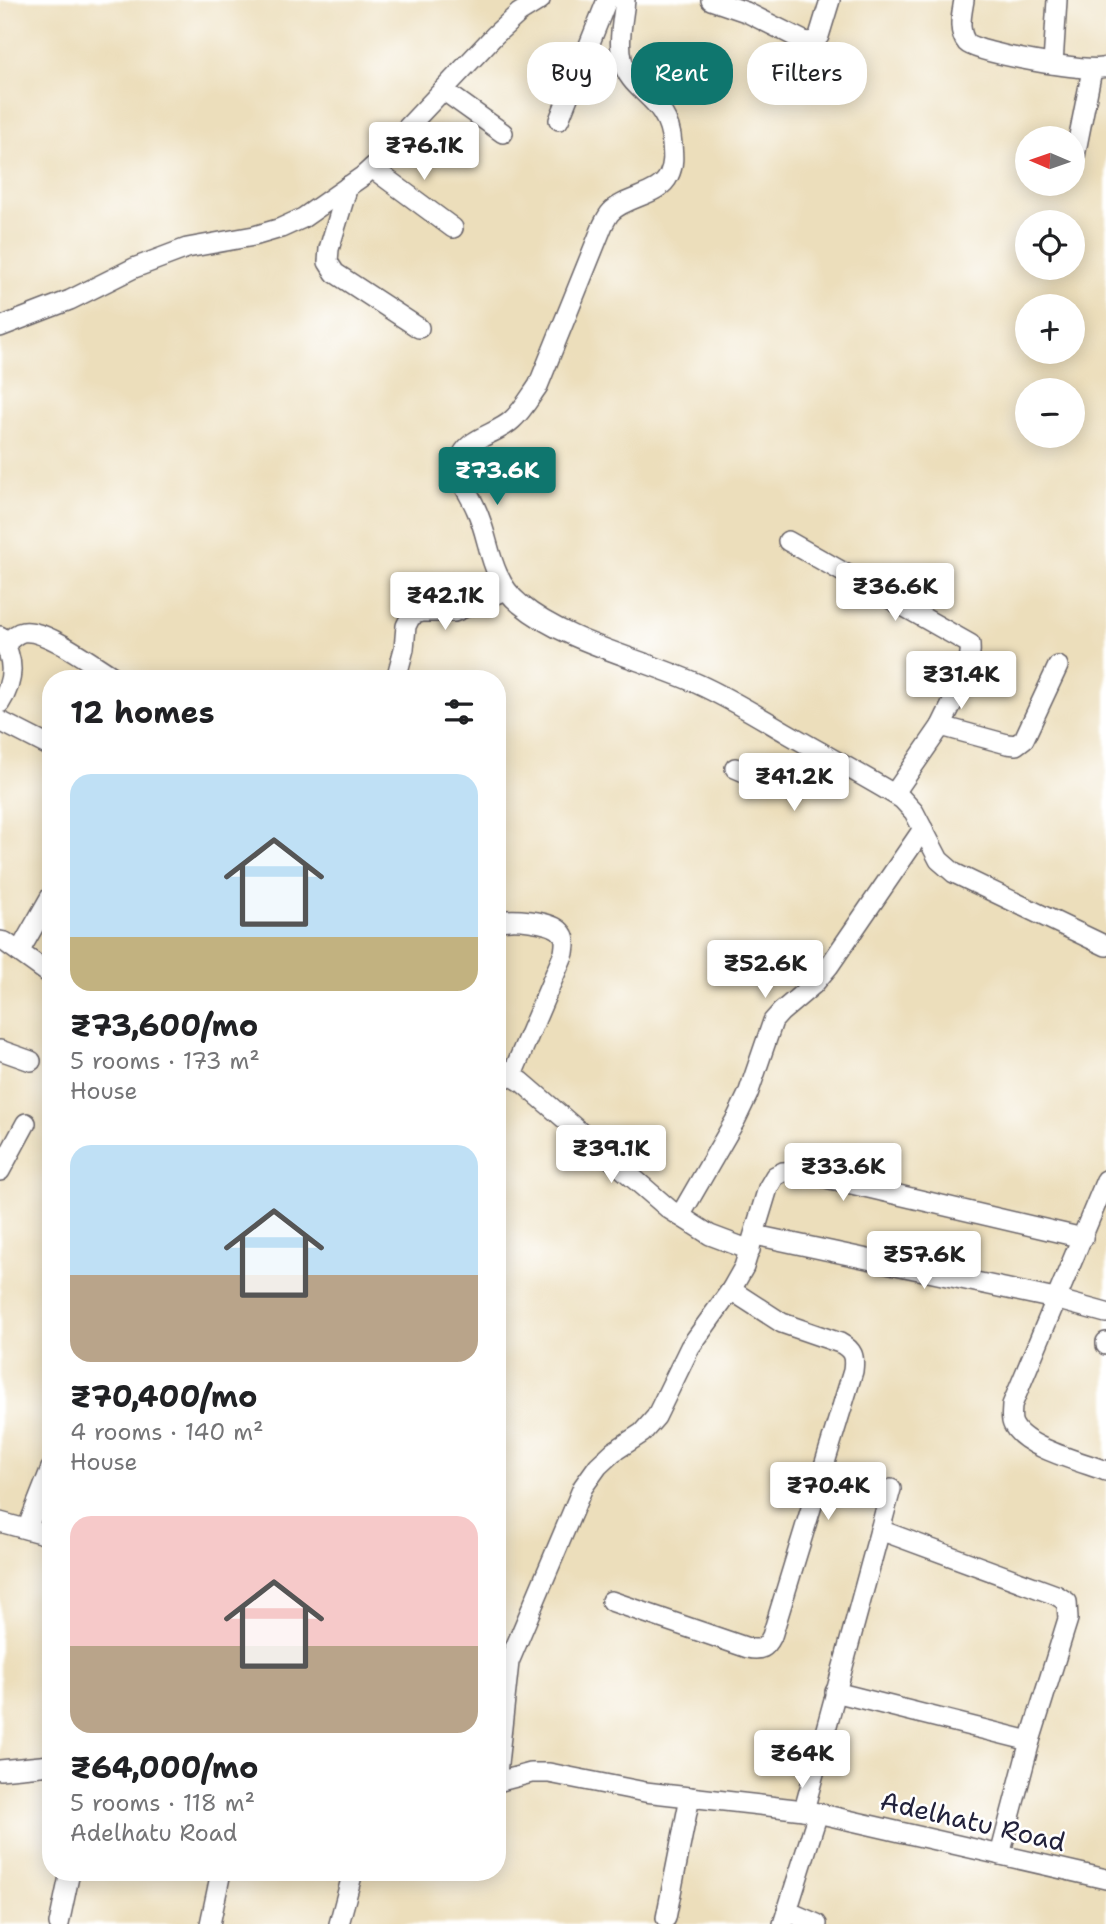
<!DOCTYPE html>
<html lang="en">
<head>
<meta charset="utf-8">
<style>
  :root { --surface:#fff; --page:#f6f6f6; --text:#202124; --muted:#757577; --accent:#0f766e }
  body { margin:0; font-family:"Shantell Sans",sans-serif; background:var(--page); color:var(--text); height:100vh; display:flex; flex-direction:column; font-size:26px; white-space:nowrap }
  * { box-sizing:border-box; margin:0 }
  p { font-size:23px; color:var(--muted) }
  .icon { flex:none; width:38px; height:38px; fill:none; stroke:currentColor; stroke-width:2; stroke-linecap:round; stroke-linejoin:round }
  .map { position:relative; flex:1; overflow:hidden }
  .sheet { position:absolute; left:42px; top:670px; width:464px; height:1211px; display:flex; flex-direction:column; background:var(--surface); border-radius:28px; box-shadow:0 4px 18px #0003 }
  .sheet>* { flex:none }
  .banner { position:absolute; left:527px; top:42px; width:474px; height:63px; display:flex; gap:14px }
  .needle { width:46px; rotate:272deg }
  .tools { position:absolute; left:1015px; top:126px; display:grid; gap:14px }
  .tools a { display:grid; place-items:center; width:70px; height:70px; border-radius:50%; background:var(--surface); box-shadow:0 4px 18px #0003; font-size:35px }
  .price { position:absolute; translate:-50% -60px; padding:0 16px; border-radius:7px; background:#fff; color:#222; font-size:23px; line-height:46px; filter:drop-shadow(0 2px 4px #0008) }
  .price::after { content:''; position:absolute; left:50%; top:42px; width:21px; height:16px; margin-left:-10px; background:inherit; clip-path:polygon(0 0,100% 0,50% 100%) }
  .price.on { background:var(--accent); color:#fff }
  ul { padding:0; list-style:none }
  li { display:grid; align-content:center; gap:14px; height:371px; padding:0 28px }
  li span { display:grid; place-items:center; height:217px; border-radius:21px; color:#555 }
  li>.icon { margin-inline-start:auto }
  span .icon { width:126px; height:126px; fill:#fffc; stroke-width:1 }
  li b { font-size:30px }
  h2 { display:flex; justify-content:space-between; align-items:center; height:84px; padding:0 28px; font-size:30px }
  .tag { padding:0 24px; border-radius:28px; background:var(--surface); box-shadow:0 4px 18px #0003; font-size:24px; line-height:63px }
  .tag.on { background:var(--accent); color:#fff }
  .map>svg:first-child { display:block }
</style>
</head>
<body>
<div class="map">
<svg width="1106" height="1924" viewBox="0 0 1106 1924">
  <rect width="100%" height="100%" fill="#fff"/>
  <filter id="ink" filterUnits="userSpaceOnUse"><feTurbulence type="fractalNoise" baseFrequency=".0143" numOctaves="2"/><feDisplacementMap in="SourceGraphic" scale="14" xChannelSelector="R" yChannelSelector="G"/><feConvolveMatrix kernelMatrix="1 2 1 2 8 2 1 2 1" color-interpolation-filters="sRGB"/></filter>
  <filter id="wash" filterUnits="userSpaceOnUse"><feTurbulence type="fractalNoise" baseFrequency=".00686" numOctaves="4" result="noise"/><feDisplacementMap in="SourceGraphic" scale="28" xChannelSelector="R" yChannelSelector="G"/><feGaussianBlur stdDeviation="1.57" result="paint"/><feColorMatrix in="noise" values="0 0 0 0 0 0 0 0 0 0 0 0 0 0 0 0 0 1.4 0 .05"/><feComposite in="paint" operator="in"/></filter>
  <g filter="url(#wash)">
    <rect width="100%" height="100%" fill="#ecdebb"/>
  </g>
  <g filter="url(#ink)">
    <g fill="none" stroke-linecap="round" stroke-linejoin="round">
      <!-- street casing -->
      <g stroke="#696468" stroke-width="22">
        <g id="street">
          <path d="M 625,0 C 623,19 618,40 622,59 C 630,95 669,96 672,144 C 673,155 674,165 669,175 C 660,196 626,196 611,212 C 608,215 605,221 603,225 L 538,386 C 530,397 523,410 512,420 C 496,435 467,437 460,460 C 455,477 470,494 476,509 C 486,530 488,554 498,575 C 503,586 510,596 520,604 C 565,642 643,659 698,684 C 729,698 758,716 787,733 C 825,755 864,776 902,799 L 914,812 L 939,860 L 954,873 L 1106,946"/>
          <polyline points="711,0 746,12 806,42 815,41 819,36 830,0"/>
          <path d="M 964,0 C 962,13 957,31 967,43 C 976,53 1094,74 1106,67"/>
          <polyline points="1053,64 1057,0"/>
          <polyline points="443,90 503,133"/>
          <polyline points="559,120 607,0"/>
          <polyline points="1073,166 1092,70"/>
          <polyline points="372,168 453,228"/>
          <polyline points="348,186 329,249 328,262 335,273 419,328"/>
          <polyline points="0,327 70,300 134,268 187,248 254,236 281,228 303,218 363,176 384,157 407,128 495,35 519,13 540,0"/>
          <path d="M 788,541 L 970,644 C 973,668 951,704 941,726"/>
          <path d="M 0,636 C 15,659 15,680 0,703"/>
          <path d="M 5,644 C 11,639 16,633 23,632 C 46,628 96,667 117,679"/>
          <polyline points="396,679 404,649 406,626 411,616 421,612 454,612 506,590"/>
          <polyline points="0,721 51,747"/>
          <path d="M 735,768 L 793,793 C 807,788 814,765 820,752"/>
          <polyline points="894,794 941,726 1007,744 1016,745 1024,739 1058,666"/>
          <polyline points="51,896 19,952 51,975"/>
          <path d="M 497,922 C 509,917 552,921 561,932 C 567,938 565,945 564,953 L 512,1075"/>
          <polyline points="0,941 5,942 19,952"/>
          <polyline points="0,1050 31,1061"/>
          <polyline points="497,1067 522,1082 669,1209 710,1235 750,1250"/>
          <polyline points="0,1171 26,1123"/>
          <path d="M 1106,1180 L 1012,1405 C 1012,1411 1010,1420 1014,1426 C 1026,1448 1082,1462 1106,1471"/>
          <polyline points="680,1216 736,1119 748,1094 773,1021 781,1012 814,984 829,966 923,829"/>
          <polyline points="755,1235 1055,1299 1106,1313"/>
          <polyline points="1106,1342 1106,1345"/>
          <polyline points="0,1522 51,1536"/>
          <polyline points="27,1529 51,1468"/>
          <polyline points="880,1530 891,1489"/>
          <path d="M 611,1601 L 748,1648 C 761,1651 766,1648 772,1636 L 853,1371 C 855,1356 853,1350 840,1343 L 782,1323 L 731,1290"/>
          <polyline points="835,1692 1030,1741"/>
          <polyline points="0,1770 51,1765"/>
          <polyline points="497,1773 509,1662 583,1487 598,1466 613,1452 642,1433 656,1417 690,1347 731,1290 744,1267 768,1188 775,1176 783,1172 796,1171 1083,1238"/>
          <polyline points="497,1782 531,1773 549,1773 645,1792 804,1810 1106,1879"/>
          <polyline points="804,1810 880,1530 1056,1595 1067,1602 1068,1619 1030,1741 1000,1855"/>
          <polyline points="787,1911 817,1924"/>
          <polyline points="666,1918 690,1797"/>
          <polyline points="59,1924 70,1872"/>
          <polyline points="210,1924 221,1872"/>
          <polyline points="339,1924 353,1872"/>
          <polyline points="783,1924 818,1813"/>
        </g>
      </g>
      <!-- street -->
      <use href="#street" stroke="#fff" stroke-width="19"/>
    </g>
  </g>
  <g text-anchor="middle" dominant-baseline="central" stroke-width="5" stroke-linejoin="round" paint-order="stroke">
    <!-- street labels -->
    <g font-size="26" fill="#22223b" stroke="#fff">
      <text transform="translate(973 1821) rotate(13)">Adelhatu Road</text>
    </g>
  </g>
</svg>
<div class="tools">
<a><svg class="needle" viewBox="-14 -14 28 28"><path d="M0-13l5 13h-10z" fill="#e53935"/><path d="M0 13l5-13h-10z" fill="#757577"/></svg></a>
<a><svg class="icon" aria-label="locate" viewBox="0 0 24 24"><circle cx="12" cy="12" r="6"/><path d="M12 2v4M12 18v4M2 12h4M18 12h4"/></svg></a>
<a>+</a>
<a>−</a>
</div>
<b class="price" style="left:424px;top:182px">₹76.1K</b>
<b class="price on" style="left:497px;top:507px">₹73.6K</b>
<b class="price" style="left:895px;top:623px">₹36.6K</b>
<b class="price" style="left:445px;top:632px">₹42.1K</b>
<b class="price" style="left:961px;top:711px">₹31.4K</b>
<b class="price" style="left:794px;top:813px">₹41.2K</b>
<b class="price" style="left:765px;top:1000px">₹52.6K</b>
<b class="price" style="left:611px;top:1185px">₹39.1K</b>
<b class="price" style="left:843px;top:1203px">₹33.6K</b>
<b class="price" style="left:924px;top:1291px">₹57.6K</b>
<b class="price" style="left:828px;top:1522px">₹70.4K</b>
<b class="price" style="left:802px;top:1790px">₹64K</b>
<div class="banner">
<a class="tag">Buy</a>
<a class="tag on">Rent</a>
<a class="tag">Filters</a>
</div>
<section class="sheet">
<h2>12 homes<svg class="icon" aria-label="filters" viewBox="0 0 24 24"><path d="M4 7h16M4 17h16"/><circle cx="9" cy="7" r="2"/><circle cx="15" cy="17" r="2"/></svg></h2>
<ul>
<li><span style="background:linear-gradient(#bfe0f5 75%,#c2b280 0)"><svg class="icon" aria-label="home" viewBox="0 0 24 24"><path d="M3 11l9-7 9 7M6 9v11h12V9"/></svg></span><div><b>₹73,600/mo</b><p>5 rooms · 173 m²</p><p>House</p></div></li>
<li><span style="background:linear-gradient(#bfe0f5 60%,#b9a48a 0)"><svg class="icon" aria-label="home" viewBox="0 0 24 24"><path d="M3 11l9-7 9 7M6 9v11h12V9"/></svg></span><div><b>₹70,400/mo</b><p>4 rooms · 140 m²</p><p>House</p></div></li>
<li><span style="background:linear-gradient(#f6c9c9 60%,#b9a48a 0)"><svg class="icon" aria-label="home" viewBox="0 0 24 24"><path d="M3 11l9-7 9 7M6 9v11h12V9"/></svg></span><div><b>₹64,000/mo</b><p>5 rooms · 118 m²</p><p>Adelhatu Road</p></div></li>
</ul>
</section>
</div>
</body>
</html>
